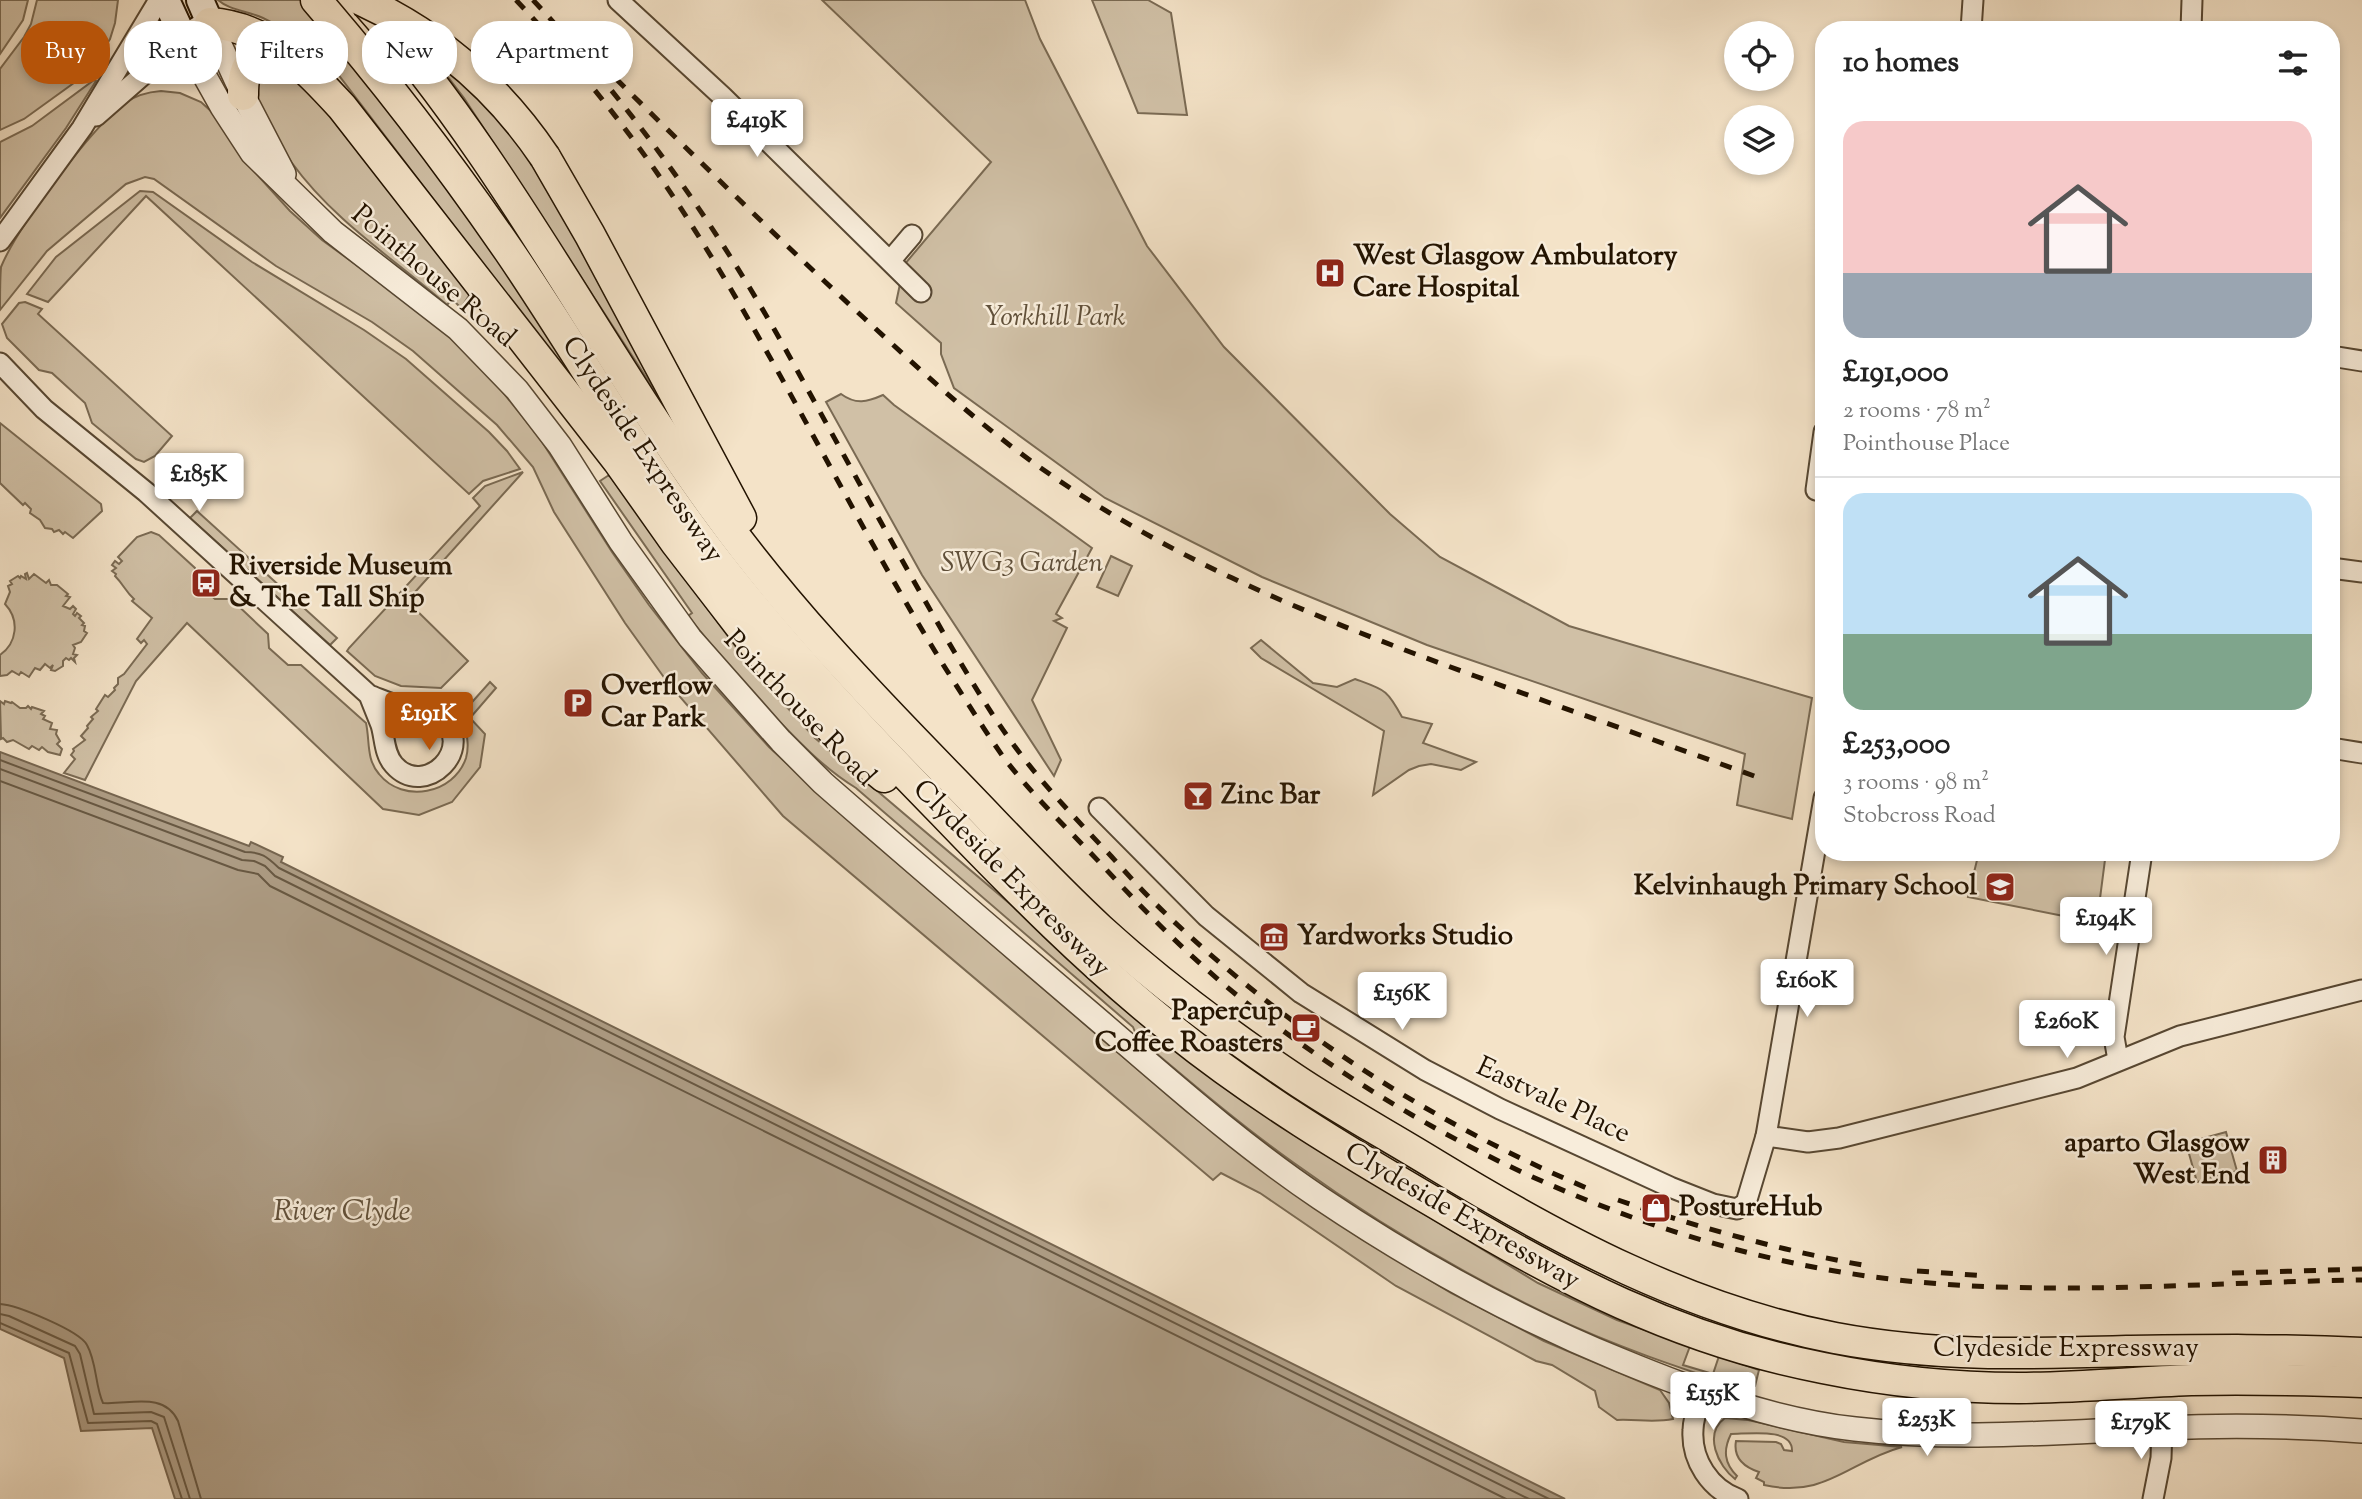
<!DOCTYPE html>
<html lang="en">
<head>
<meta charset="utf-8">
<style>
  :root { --surface:#fff; --page:#f2f2f2; --text:#222; --muted:#767676; --line:#e0e0e0; --accent:#b45309 }
  body { margin:0; font-family:"Sorts Mill Goudy",serif; background:var(--page); color:var(--text); height:100vh; display:flex; flex-direction:column; font-size:26px; white-space:nowrap }
  * { box-sizing:border-box; margin:0 }
  p { font-size:23px; color:var(--muted) }
  .icon { flex:none; width:38px; height:38px; fill:none; stroke:currentColor; stroke-width:2; stroke-linecap:round; stroke-linejoin:round }
  .map { position:relative; flex:1; overflow:hidden }
  .sheet { position:absolute; left:1815px; top:21px; width:525px; height:840px; display:flex; flex-direction:column; background:var(--surface); border-radius:28px; box-shadow:0 4px 10px #0003 }
  .sheet>* { flex:none }
  .hud { position:absolute; left:21px; top:21px; width:665px; height:63px; display:flex; gap:14px }
  .buttons { position:absolute; left:1724px; top:21px; display:grid; gap:14px }
  .buttons a { display:grid; place-items:center; width:70px; height:70px; border-radius:50%; background:var(--surface); box-shadow:0 4px 10px #0003; font-size:35px }
  .price { position:absolute; translate:-50% -60px; padding:0 16px; border-radius:7px; background:#fff; color:#222; font-size:23px; line-height:46px; filter:drop-shadow(0 2px 4px #0008) }
  .price::after { content:''; position:absolute; left:50%; top:42px; width:21px; height:16px; margin-left:-10px; background:inherit; clip-path:polygon(0 0,100% 0,50% 100%) }
  .price.current { background:var(--accent); color:#fff }
  ul { padding:0; list-style:none }
  li { display:grid; align-content:center; gap:14px; height:371px; padding:0 28px }
  li+li { border-top:2px solid var(--line) }
  li span { display:grid; place-items:center; height:217px; border-radius:21px; color:#555 }
  li>.icon { margin-inline-start:auto }
  span .icon { width:126px; height:126px; fill:#fffc; stroke-width:1 }
  li b { font-size:30px }
  h2 { display:flex; justify-content:space-between; align-items:center; height:84px; padding:0 28px; font-size:30px }
  .chip { padding:0 24px; border-radius:28px; background:var(--surface); box-shadow:0 4px 10px #0003; font-size:24px; line-height:63px }
  .chip.current { background:var(--accent); color:#fff }
  .map>svg:first-child { display:block }
</style>
</head>
<body>
<div class="map">
<svg width="2362" height="1499" viewBox="0 0 2362 1499">
  <rect width="100%" height="100%" fill="#f4e3c8"/>
  <filter id="stains"><feTurbulence type="fractalNoise" baseFrequency=".00286" numOctaves="4"/><feColorMatrix values="0 0 0 0 .2 0 0 0 0 .09 0 0 0 0 .02 0 0 0 .5 -.17"/></filter>
  <radialGradient id="worn" r=".72"><stop offset=".6" stop-color="#630" stop-opacity="0"/><stop offset="1" stop-color="#630" stop-opacity=".3"/></radialGradient>
  <!-- green -->
  <g fill="#d0c0a6" stroke="#7a6a53" stroke-width="2">
    <polygon points="0,0 28,0 23,20 0,54"/>
    <polygon points="37,0 118,0 115,23 110,39 89,72 24,119 0,130 0,69 24,37 31,24"/>
    <path d="M 218,0 L 301,0 L 375,87 L 579,375 L 571,380 L 337,73 C 314,51 292,32 263,18 C 248,11 229,10 218,0 Z"/>
    <polygon points="822,0 1025,0 1040,39 1147,246 1224,347 1390,514 1440,557 1569,626 1812,698 1792,819 1737,805 1745,754 1427,645 1262,577 1105,498 954,388 941,354 941,343 896,303 904,265 991,162"/>
    <polygon points="1092,0 1148,0 1171,13 1187,115 1138,113"/>
    <polygon points="422,43 509,121 666,390 657,394 464,98"/>
    <path d="M 263,62 L 291,67 L 470,294 L 461,308 L 452,299 L 447,305 C 394,259 333,220 292,163 C 276,141 265,117 253,93 Z"/>
    <polygon points="94,80 96,81 66,128 0,218 0,142 32,126"/>
    <path d="M 161,91 L 180,93 L 201,102 L 213,113 L 252,169 L 290,211 L 322,240 L 406,301 L 439,327 L 489,375 L 539,437 L 612,552 L 649,605 L 702,673 L 769,747 L 861,832 L 1186,1111 L 1279,1183 L 1360,1238 L 1451,1293 L 1544,1341 L 1660,1390 L 1669,1403 L 1673,1419 C 1654,1423 1636,1419 1617,1420 L 1599,1407 L 1595,1391 L 1552,1365 L 1536,1361 L 1396,1286 L 1260,1193 L 1221,1173 L 1213,1180 L 783,816 L 668,683 L 625,623 L 554,512 L 533,467 L 497,425 L 413,351 L 372,322 L 276,266 L 154,179 L 145,177 L 126,184 L 47,251 L 0,310 C 0,298 0,279 1,267 C 17,228 91,128 125,103 C 136,95 148,92 161,91 Z"/>
    <polygon points="140,191 153,192 252,262 364,330 406,359 489,432 507,451 520,469 483,481 469,494 146,196 48,302 27,294 56,257"/>
    <polygon points="25,302 42,309 38,314 172,436 155,456 144,462 136,459 92,423 85,403 52,373 39,370 7,338 2,324 19,303"/>
    <path d="M 841,394 C 856,405 867,402 883,395 L 894,405 L 1092,548 L 1056,614 L 1062,618 L 1054,621 L 1067,628 L 1032,700 L 1061,760 L 1054,776 L 922,575 L 826,402 Z"/>
    <polygon points="0,423 101,504 102,511 73,538 65,532 63,534 59,530 54,532 52,529 45,528 40,520 30,513 31,509 25,503 23,505 0,483"/>
    <polygon points="523,472 407,601 468,661 441,688 401,686 375,676 347,651 349,648 480,506 473,498 485,486"/>
    <path d="M 609,475 L 753,670 L 815,738 L 1222,1084 L 1297,1137 L 1538,1283 L 1617,1320 L 1690,1346 L 1683,1365 L 1713,1374 L 1719,1356 L 1759,1370 L 1755,1386 L 1747,1390 C 1680,1368 1613,1346 1549,1315 C 1460,1272 1374,1221 1294,1163 C 1239,1124 1188,1080 1137,1037 L 1133,1027 L 856,788 C 825,769 801,744 776,718 C 745,685 716,651 688,616 L 692,613 L 600,481 Z"/>
    <polygon points="197,511 337,638 330,645 190,518"/>
    <path d="M 151,532 L 159,535 L 195,568 L 195,581 L 215,599 L 231,599 L 268,634 L 269,648 L 288,665 L 301,665 L 366,723 C 370,741 366,759 379,774 C 403,804 454,794 466,758 C 471,741 463,727 465,710 L 490,682 L 496,688 L 470,718 L 485,734 L 480,767 L 452,802 L 419,815 L 383,809 L 187,623 L 136,681 L 85,780 L 64,773 L 75,759 L 71,755 L 74,751 L 73,749 L 85,740 L 81,736 L 88,728 L 87,726 L 93,719 L 91,717 L 98,711 L 96,709 L 105,695 L 108,697 L 115,690 L 114,688 L 118,684 L 118,678 L 124,674 L 147,644 L 144,640 L 141,643 L 137,639 L 152,618 L 132,601 L 134,599 C 125,591 124,585 115,576 L 116,574 L 112,571 L 116,568 L 112,565 L 115,561 L 119,564 L 122,561 L 118,557 L 137,537 Z"/>
    <polygon points="1111,556 1132,566 1118,596 1097,587"/>
    <path d="M 27,573 L 29,579 L 34,574 L 46,583 L 49,580 L 51,585 L 57,585 L 68,594 L 66,596 L 70,597 L 63,606 L 70,609 L 73,606 L 76,609 L 73,614 L 75,616 L 77,613 L 81,616 L 79,618 L 84,623 L 82,625 L 85,626 L 84,631 L 87,633 L 81,642 L 73,645 L 75,648 L 73,654 L 77,655 L 74,658 L 75,662 L 71,658 L 69,660 L 66,658 L 63,661 L 63,666 L 55,671 L 51,670 L 53,665 L 50,668 L 45,664 L 40,670 L 35,668 L 29,677 L 21,672 L 19,675 L 12,671 L 7,675 L 0,676 L 0,655 C 17,643 20,620 5,604 L 10,592 L 8,586 L 12,584 L 10,581 L 18,576 L 20,578 L 21,576 L 26,579 L 25,574 Z"/>
    <path d="M 1261,640 L 1313,683 L 1337,687 L 1355,679 C 1385,690 1387,689 1402,717 L 1432,724 L 1423,743 L 1476,762 L 1461,770 L 1431,764 L 1419,766 L 1409,770 L 1373,795 L 1384,731 L 1261,658 L 1251,648 Z"/>
    <polygon points="0,701 4,704 5,701 11,703 12,702 20,708 26,708 28,706 31,709 32,707 44,711 41,714 45,716 43,719 52,723 50,729 57,730 56,734 60,741 57,744 62,749 60,755 48,752 42,747 39,750 32,746 29,749 13,740 7,742 3,738 1,739"/>
    <polygon points="1979,852 2106,852 2098,914 2094,922 1968,897"/>
    <polygon points="2226,1132 2237,1171 2197,1182 2186,1143"/>
    <path d="M 1725,1418 L 1748,1420 L 1844,1442 L 1902,1447 C 1848,1462 1825,1499 1764,1485 L 1764,1482 L 1756,1478 L 1759,1472 C 1744,1467 1733,1458 1736,1441 L 1776,1442 L 1781,1444 L 1784,1450 L 1792,1451 C 1793,1427 1748,1434 1731,1434 C 1723,1450 1724,1463 1737,1476 L 1735,1479 C 1718,1466 1703,1434 1725,1418 Z"/>
  </g>
  <!-- water -->
  <polygon fill="#ad9c84" stroke="#76654f" stroke-width="2" points="0,752 249,846 251,842 283,857 281,862 1565,1499 175,1499 152,1428 81,1431 64,1358 0,1329"/>
  <g fill="none" stroke-linecap="round" stroke-linejoin="round">
    <!-- shore -->
    <g stroke="#685842" stroke-width="2">
      <path d="M 0,760 L 245,852 C 262,852 267,857 279,868 L 1549,1499"/>
      <polyline points="0,769 242,860 254,861 265,866 275,876 1529,1499"/>
      <polyline points="0,781 238,870 258,874 270,886 1506,1499"/>
      <path d="M 0,1304 C 17,1305 80,1331 87,1345 C 97,1363 95,1386 103,1403 C 129,1405 164,1391 178,1421 L 201,1499"/>
      <polyline points="0,1314 9,1316 75,1346 80,1354 94,1414 151,1412 164,1417 190,1499"/>
      <polyline points="0,1323 69,1353 88,1423 151,1421 157,1424 182,1499"/>
    </g>
    <!-- minor casing -->
    <g stroke="#574732" stroke-width="23">
      <g id="minor">
        <polyline points="618,0 723,97 921,292"/>
        <polyline points="1971,30 1973,0"/>
        <polyline points="2191,30 2192,0"/>
        <polyline points="96,116 184,39"/>
        <polyline points="0,241 82,128 159,0"/>
        <polyline points="890,261 912,235"/>
        <polyline points="2331,356 2362,361"/>
        <path d="M 0,363 L 44,409 L 146,492 L 369,695 C 380,699 392,705 404,707 C 417,710 429,707 440,716 C 478,747 425,800 394,765 C 384,754 385,738 381,725 C 377,715 373,705 369,695"/>
        <polyline points="1824,432 1816,490 1824,491"/>
        <polyline points="2331,568 2362,572"/>
        <polyline points="2331,748 2362,753"/>
        <polyline points="1099,808 1206,916 1301,993 1425,1070 1500,1109 1670,1187 1713,1204 1737,1209 1746,1203 1766,1136 1824,798"/>
        <polyline points="2118,1060 2114,1037 2142,852"/>
        <polyline points="1766,1136 1808,1142 1839,1138 2077,1078 2180,1036 2362,990"/>
        <path d="M 1703,1392 C 1699,1404 1693,1417 1693,1430 C 1691,1460 1710,1489 1738,1499"/>
        <polyline points="2153,1499 2161,1458 2162,1428"/>
      </g>
    </g>
    <!-- tertiary casing -->
    <g stroke="#574732" stroke-width="26">
      <g id="tertiary">
        <polyline points="210,23 243,95 284,174"/>
        <path d="M 184,39 L 222,107 L 252,153 L 333,232 L 458,329 L 517,390 L 560,446 L 621,542 L 690,638 L 781,741 L 823,783 C 911,860 1000,936 1089,1012 C 1164,1076 1238,1143 1320,1198 C 1415,1262 1515,1317 1620,1360 C 1695,1391 1774,1420 1855,1429 C 1957,1441 2058,1432 2161,1428 C 2228,1425 2295,1426 2362,1431"/>
      </g>
    </g>
    <!-- secondary casing -->
    <g stroke="#231300" stroke-width="30">
      <polyline id="secondary" points="166,0 184,39 210,23 200,0"/>
    </g>
    <!-- primary casing -->
    <g stroke="#231300" stroke-width="33">
      <g id="primary">
        <path d="M 316,0 C 385,80 449,164 509,251 C 576,349 634,453 706,547 C 778,642 860,728 943,813 C 1016,889 1090,964 1173,1030 C 1255,1096 1346,1151 1437,1204 C 1562,1279 1677,1340 1823,1368 C 1887,1381 1954,1388 2019,1388 C 2077,1388 2134,1382 2191,1380 C 2248,1379 2305,1380 2362,1382"/>
        <path d="M 367,4 C 504,158 596,346 717,512 C 785,606 865,690 946,773 C 997,825 1046,879 1100,929 C 1157,981 1229,1035 1293,1078 C 1339,1109 1389,1136 1436,1165 C 1561,1241 1690,1310 1835,1338 C 1936,1357 2029,1354 2130,1351 C 2208,1350 2285,1349 2362,1353"/>
        <path d="M 210,23 C 268,27 305,67 342,107 L 618,461 L 676,543 L 764,657 L 851,750 L 884,777"/>
        <path d="M 243,95 C 243,59 254,53 289,54"/>
        <polyline points="545,157 590,235 741,518"/>
      </g>
    </g>
    <!-- minor -->
    <use href="#minor" stroke="#f8eddb" stroke-width="19"/>
    <!-- tertiary -->
    <use href="#tertiary" stroke="#f8eddb" stroke-width="23"/>
    <!-- secondary -->
    <use href="#secondary" stroke="#f8eddb" stroke-width="26"/>
    <!-- primary -->
    <use href="#primary" stroke="#f4e3c8" stroke-width="30"/>
    <!-- rail -->
    <g stroke="#231300" stroke-width="5" stroke-dasharray="12 12" stroke-linecap="butt">
      <path d="M 516,0 C 580,68 639,142 689,221 C 781,365 854,521 944,666 C 963,696 983,728 1004,758 C 1033,796 1070,831 1103,866 C 1147,914 1193,960 1244,1001 C 1430,1148 1661,1253 1898,1280 C 2052,1297 2208,1282 2362,1280"/>
      <path d="M 533,0 C 630,104 712,219 782,343 C 828,426 873,509 920,592 C 951,646 982,703 1019,752 C 1046,788 1079,822 1111,856 C 1129,876 1147,896 1167,915 C 1291,1033 1431,1122 1589,1189"/>
      <path d="M 599,62 C 686,148 773,234 864,318 C 916,366 969,416 1027,458 C 1165,559 1316,618 1475,676 C 1569,710 1663,743 1757,777"/>
      <path d="M 1618,1200 C 1700,1228 1783,1251 1868,1266"/>
      <polyline points="1917,1271 1987,1276"/>
      <polyline points="2232,1273 2362,1269"/>
    </g>
    <!-- primary-bridge casing -->
    <g stroke="#231300" stroke-width="33" stroke-linecap="butt">
      <path id="primary-bridge" d="M 361,0 C 437,35 498,87 545,157"/>
    </g>
    <!-- primary-bridge -->
    <use href="#primary-bridge" stroke="#f4e3c8" stroke-width="30"/>
  </g>
  <!-- icons -->
  <defs>
    <g id="hospital-square" transform="scale(1.575)"><rect x="-9" y="-9" width="18" height="18" rx="4" fill="#8f2418" stroke="#f8eddb"/><path d="M-5-5h3v3.5h4V-5h3V5h-3V1.5h-4V5h-3Z" fill="#fff"/></g>
    <g id="bus-square" transform="scale(1.575)"><rect x="-9" y="-9" width="18" height="18" rx="4" fill="#8f2418" stroke="#f8eddb"/><path d="M-5-6H5V4H4V6H2V4H-2V6H-4V4H-5ZM-3.5-4V0h7V-4ZM-3.5 1.2v1.5H-2V1.2ZM2 1.2v1.5H3.5V1.2Z" fill="#fff"/></g>
    <g id="parking-square" transform="scale(1.575)"><rect x="-9" y="-9" width="18" height="18" rx="4" fill="#8f2418" stroke="#f8eddb"/><path d="M-3.5-5.5H1a3.5 3.5 0 0 1 0 7H-1V5.5H-3.5ZM-1-3.4V-.6H.8a1.4 1.4 0 0 0 0-2.8Z" fill="#fff"/></g>
    <g id="bar-square" transform="scale(1.575)"><rect x="-9" y="-9" width="18" height="18" rx="4" fill="#8f2418" stroke="#f8eddb"/><path d="M-6-5H6L.8 .8V4.5H3.5V6h-7V4.5H-.8V.8Z" fill="#fff"/></g>
    <g id="school-square" transform="scale(1.575)"><rect x="-9" y="-9" width="18" height="18" rx="4" fill="#8f2418" stroke="#f8eddb"/><path d="M0-5L7-2L0 1L-7-2ZM-4 1L0 2.5L4 1V4Q0 6-4 4Z" fill="#fff"/></g>
    <g id="museum-square" transform="scale(1.575)"><rect x="-9" y="-9" width="18" height="18" rx="4" fill="#8f2418" stroke="#f8eddb"/><path d="M0-6L6-3V-2H-6V-3ZM-5-1h2V3h-2ZM-1-1h2V3h-2ZM3-1h2V3H3ZM-6 4H6V6H-6Z" fill="#fff"/></g>
    <g id="cafe-square" transform="scale(1.575)"><rect x="-9" y="-9" width="18" height="18" rx="4" fill="#8f2418" stroke="#f8eddb"/><path d="M-5.5-4.5H6V0H3Q3 3.5 0 3.5H-2.5Q-5.5 3.5-5.5 0ZM3-3.2v2h1.7v-2ZM-6 4.5H4V6H-6Z" fill="#fff"/></g>
    <g id="building-square" transform="scale(1.575)"><rect x="-9" y="-9" width="18" height="18" rx="4" fill="#8f2418" stroke="#f8eddb"/><path d="M-4-6H4V6H1V3H-1V6H-4ZM-2.5-4.3h1.7v1.8h-1.7ZM.8-4.3h1.7v1.8H.8ZM-2.5-1h1.7V.8h-1.7ZM.8-1h1.7V.8H.8Z" fill="#fff"/></g>
    <g id="shop-square" transform="scale(1.575)"><rect x="-9" y="-9" width="18" height="18" rx="4" fill="#8f2418" stroke="#f8eddb"/><path d="M-5-2.5h2.3a2.7 3.5 0 0 1 5.4 0H5L5.5 6h-11ZM-1.5-2.5h3a1.5 2.3 0 0 0-3 0Z" fill="#fff"/></g>
  </defs>
  <g fill-rule="evenodd">
    <use href="#hospital-square" x="1330" y="273"/>
    <use href="#bus-square" x="206" y="583"/>
    <use href="#parking-square" x="578" y="703"/>
    <use href="#bar-square" x="1198" y="796"/>
    <use href="#school-square" x="2000" y="887"/>
    <use href="#museum-square" x="1274" y="937"/>
    <use href="#cafe-square" x="1306" y="1028"/>
    <use href="#building-square" x="2273" y="1160"/>
    <use href="#shop-square" x="1656" y="1208"/>
  </g>
  <g text-anchor="middle" dominant-baseline="central" stroke-width="5" stroke-linejoin="round" paint-order="stroke">
    <!-- poi labels -->
    <g font-size="28" font-weight="bold" fill="#231300" stroke="#f8eddb" text-anchor="start">
      <text x="1353" y="257">West Glasgow Ambulatory<tspan x="1353" dy="32">Care Hospital</tspan></text>
      <text x="229" y="567">Riverside Museum<tspan x="229" dy="32">&amp; The Tall Ship</tspan></text>
      <text x="601" y="687">Overflow<tspan x="601" dy="32">Car Park</tspan></text>
      <text x="1221" y="796">Zinc Bar</text>
      <text x="1977" y="887" text-anchor="end">Kelvinhaugh Primary School</text>
      <text x="1297" y="937">Yardworks Studio</text>
      <text x="1283" y="1012" text-anchor="end">Papercup<tspan x="1283" dy="32">Coffee Roasters</tspan></text>
      <text x="2250" y="1144" text-anchor="end">aparto Glasgow<tspan x="2250" dy="32">West End</tspan></text>
      <text x="1679" y="1208">PostureHub</text>
    </g>
    <!-- street labels -->
    <g font-size="28" fill="#231300" stroke="#f8eddb">
      <text transform="translate(433 277) rotate(40)">Pointhouse Road</text>
      <text transform="translate(642 450) rotate(56)">Clydeside Expressway</text>
      <text transform="translate(799 709) rotate(46)">Pointhouse Road</text>
      <text transform="translate(1011 879) rotate(45)">Clydeside Expressway</text>
      <text transform="translate(1553 1101) rotate(25)">Eastvale Place</text>
      <text transform="translate(1462 1217) rotate(30)">Clydeside Expressway</text>
      <text x="2066" y="1349">Clydeside Expressway</text>
    </g>
    <!-- park labels -->
    <g font-size="28" font-style="italic" fill="#60503a" stroke="#f8eddb">
      <text x="1055" y="318">Yorkhill Park</text>
      <text x="1022" y="564">SWG3 Garden</text>
    </g>
    <!-- water labels -->
    <g font-size="30" font-style="italic" fill="#61513b" stroke="#f8eddb">
      <text x="342" y="1212">River Clyde</text>
    </g>
  </g>
  <rect width="100%" height="100%" filter="url(#stains)"/>
  <rect width="100%" height="100%" fill="url(#worn)"/>
</svg>
<div class="buttons">
<a><svg class="icon" aria-label="locate" viewBox="0 0 24 24"><circle cx="12" cy="12" r="6"/><path d="M12 2v4M12 18v4M2 12h4M18 12h4"/></svg></a>
<a><svg class="icon" aria-label="layers" viewBox="0 0 24 24"><path d="M12 4l9 5-9 5-9-5zM3 14l9 5 9-5"/></svg></a>
</div>
<b class="price" style="left:757px;top:159px">£419K</b>
<b class="price" style="left:199px;top:513px">£185K</b>
<b class="price current" style="left:429px;top:752px">£191K</b>
<b class="price" style="left:2106px;top:957px">£194K</b>
<b class="price" style="left:1807px;top:1019px">£160K</b>
<b class="price" style="left:1402px;top:1032px">£156K</b>
<b class="price" style="left:2067px;top:1060px">£260K</b>
<b class="price" style="left:1713px;top:1432px">£155K</b>
<b class="price" style="left:1927px;top:1458px">£253K</b>
<b class="price" style="left:2141px;top:1461px">£179K</b>
<div class="hud">
<a class="chip current">Buy</a>
<a class="chip">Rent</a>
<a class="chip">Filters</a>
<a class="chip">New</a>
<a class="chip">Apartment</a>
</div>
<section class="sheet">
<h2>10 homes<svg class="icon" aria-label="filters" viewBox="0 0 24 24"><path d="M4 7h16M4 17h16"/><circle cx="9" cy="7" r="2"/><circle cx="15" cy="17" r="2"/></svg></h2>
<ul>
<li><span style="background:linear-gradient(#f6c9c9 70%,#9aa5b1 0)"><svg class="icon" aria-label="home" viewBox="0 0 24 24"><path d="M3 11l9-7 9 7M6 9v11h12V9"/></svg></span><div><b>£191,000</b><p>2 rooms · 78 m²</p><p>Pointhouse Place</p></div></li>
<li><span style="background:linear-gradient(#bfe0f5 65%,#7fa58c 0)"><svg class="icon" aria-label="home" viewBox="0 0 24 24"><path d="M3 11l9-7 9 7M6 9v11h12V9"/></svg></span><div><b>£253,000</b><p>3 rooms · 98 m²</p><p>Stobcross Road</p></div></li>
</ul>
</section>
</div>
</body>
</html>
